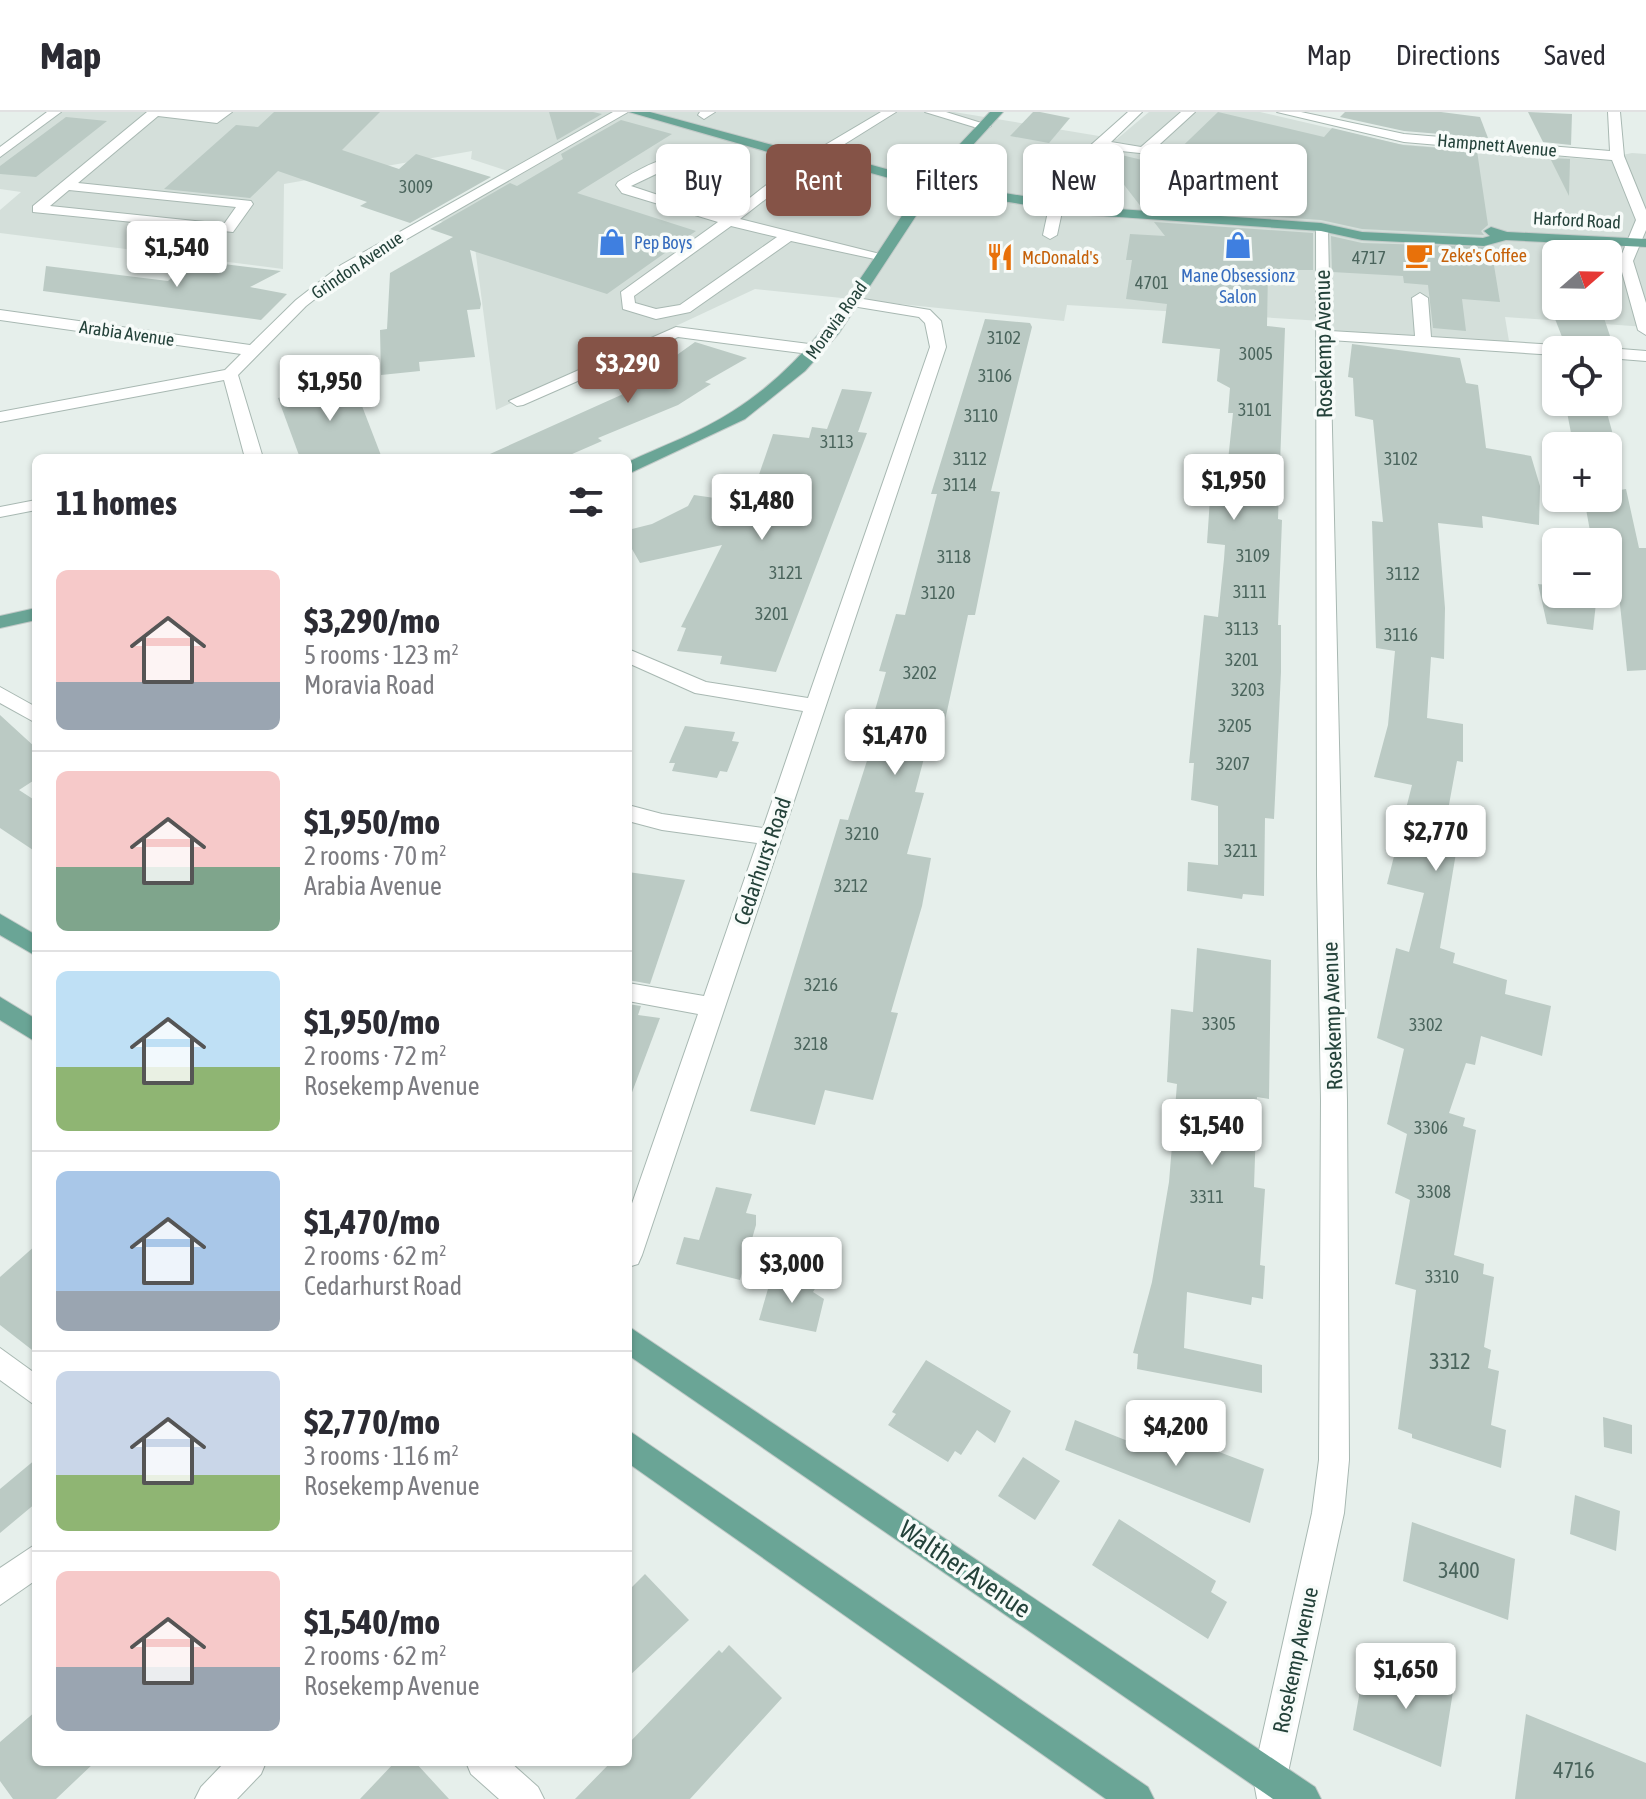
<!DOCTYPE html>
<html lang="en">
<head>
<meta charset="utf-8">
<style>
  :root { --surface:#fff; --page:#f7f7f7; --text:#2b2b33; --muted:#7c7c81; --line:#e1e1e2; --accent:#855347 }
  body { margin:0; font-family:"Asap Condensed",sans-serif; background:var(--page); color:var(--text); height:100vh; display:flex; flex-direction:column; font-size:30px; white-space:nowrap }
  * { box-sizing:border-box; margin:0 }
  p { font-size:26px; color:var(--muted) }
  .icon { flex:none; width:44px; height:44px; fill:none; stroke:currentColor; stroke-width:2; stroke-linecap:round; stroke-linejoin:round }
  .map { position:relative; flex:1; overflow:hidden }
  .details { position:absolute; left:32px; top:342px; width:600px; height:1312px; display:flex; flex-direction:column; background:var(--surface); border-radius:12px; box-shadow:0 2px 6px #0004 }
  .details>* { flex:none }
  .banner { position:absolute; left:656px; top:32px; width:760px; height:72px; display:flex; gap:16px }
  .needle { width:52px; rotate:70deg }
  .tools { position:absolute; left:1542px; top:128px; display:grid; gap:16px }
  .tools a { display:grid; place-items:center; width:80px; height:80px; border-radius:12px; background:var(--surface); box-shadow:0 2px 6px #0004; font-size:40px }
  .price { position:absolute; translate:-50% -68px; padding:0 18px; border-radius:8px; background:#fff; color:#222; font-size:26px; line-height:52px; filter:drop-shadow(0 2px 4px #0008) }
  .price::after { content:''; position:absolute; left:50%; top:48px; width:24px; height:18px; margin-left:-12px; background:inherit; clip-path:polygon(0 0,100% 0,50% 100%) }
  .price.on { background:var(--accent); color:#fff }
  ul { padding:0; list-style:none }
  li { display:flex; align-items:center; gap:24px; height:200px; padding:0 24px }
  li+li { border-top:2px solid var(--line) }
  li span { display:grid; place-items:center; flex:none; width:224px; height:160px; border-radius:12px; color:#555 }
  li>.icon { margin-inline-start:auto }
  span .icon { width:96px; height:96px; fill:#fffc; stroke-width:1 }
  li b { font-size:34px }
  h2 { display:flex; justify-content:space-between; align-items:center; height:96px; padding:0 24px; font-size:34px }
  .tag { padding:0 28px; border-radius:12px; background:var(--surface); box-shadow:0 2px 6px #0004; font-size:28px; line-height:72px }
  .tag.on { background:var(--accent); color:#fff }
  header { display:flex; align-items:center; gap:48px; box-sizing:border-box; height:112px; padding:0 40px; background:var(--surface); border-bottom:2px solid var(--line) }
  header strong { font-size:38px }
  nav { display:flex; gap:44px; margin-inline-start:auto; font-size:28px }
  .map>svg:first-child { display:block }
</style>
</head>
<body>
<header>
<strong>Map</strong>
<nav><a>Map</a><a>Directions</a><a>Saved</a></nav>
</header>
<div class="map">
<svg width="1646" height="1687" viewBox="0 0 1646 1687">
  <rect width="100%" height="100%" fill="#e6efeb"/>
  <!-- built -->
  <path fill="#d4dfda" fill-rule="evenodd" d="M 48,0 L 954,0 L 1117,27 L 1149,0 L 1260,0 L 1398,32 L 1598,48 L 1632,41 L 1646,42 L 1646,215 L 1505,205 L 1510,235 L 1322,223 L 1322,209 L 1067,193 L 1064,209 L 755,177 L 496,298 L 473,120 L 431,106 L 511,60 L 471,47 L 472,39 L 284,72 L 283,157 L 0,121 L 0,98 L 21,80 L 0,77 L 0,34 ZM 1556,142 L 1608,142 L 1608,194 L 1556,194 Z"/>
  <!-- building -->
  <g fill="#bbcac4">
    <polygon points="274,0 380,0 342,38 399,57 416,42 491,65 410,111 360,94 367,90 278,59 250,86 164,77 236,13 258,15"/>
    <polygon points="549,0 593,0 602,2 557,28"/>
    <polygon points="1033,0 1040,0 1070,6 1049,31 1010,24"/>
    <polygon points="1218,0 1324,25 1332,16 1403,33 1477,39 1488,113 1481,119 1484,123 1362,117 1321,108 1142,96 1101,43 1113,41 1163,53"/>
    <polygon points="1345,0 1441,0 1480,5 1488,26 1404,19 1340,5"/>
    <polygon points="1528,0 1572,2 1571,33 1543,30"/>
    <polygon points="66,5 107,9 36,65 0,62 0,54"/>
    <polygon points="621,8 672,22 577,81 696,119 607,182 470,138 481,192 480,197 467,198 475,245 419,250 420,259 381,263 380,218 387,217 390,161 453,125 430,117 510,71 517,74 563,47 561,42"/>
    <polygon points="1550,46 1570,47 1569,84"/>
    <polygon points="1154,110 1313,121 1313,158 1268,158 1267,214 1285,216 1278,407 1282,408 1278,513 1281,513 1281,560 1274,707 1265,706 1264,784 1243,782 1242,787 1187,779 1188,750 1218,753 1218,694 1191,688 1194,651 1189,651 1204,503 1218,505 1224,447 1225,433 1207,431 1212,357 1227,358 1233,301 1228,301 1230,276 1217,269 1220,237 1162,231 1167,192 1126,187 1132,148 1126,148 1130,122 1165,124"/>
    <polygon points="1331,124 1362,131 1491,135 1500,190 1462,187 1466,219 1433,216 1428,173 1404,171 1403,164 1332,160"/>
    <polygon points="191,148 281,159 250,175 287,182 261,208 43,179 46,154 168,169"/>
    <polygon points="1550,194 1600,194 1613,233 1564,230"/>
    <polygon points="985,207 1030,211 1032,215 991,379 1000,380 975,503 968,503 942,622 931,620 915,680 924,681 907,742 931,746 922,794 891,900 898,901 873,988 825,978 815,1013 750,999 840,707 848,708 881,605 881,599 875,598 886,560 879,559 896,502 905,503 937,382 931,382"/>
    <polygon points="695,230 747,246 705,270 711,272 678,293 598,326 602,329 563,346 481,346 621,283"/>
    <polygon points="1352,232 1460,246 1466,271 1478,273 1486,336 1531,344 1540,374 1539,413 1482,404 1483,416 1438,411 1445,496 1444,547 1431,545 1427,606 1463,612 1463,650 1457,649 1444,720 1455,723 1452,740 1456,741 1440,836 1455,841 1453,851 1507,868 1505,882 1551,894 1542,944 1481,924 1475,953 1466,951 1449,1001 1465,1006 1463,1014 1476,1018 1454,1143 1484,1152 1483,1162 1494,1165 1484,1235 1491,1238 1488,1256 1499,1259 1491,1313 1506,1318 1501,1356 1412,1326 1412,1322 1398,1317 1416,1178 1395,1172 1410,1088 1395,1081 1407,1022 1387,1012 1404,937 1377,926 1396,836 1409,840 1424,781 1387,772 1412,673 1374,665 1388,613 1395,539 1376,536 1372,409 1383,410 1373,308 1355,304 1353,266 1348,265"/>
    <polygon points="352,268 382,346 300,346 278,286"/>
    <polygon points="842,277 872,280 858,320 867,321 776,560 720,552 722,544 677,539 686,516 681,515 722,433 640,451 628,430 628,418 652,412 688,394 694,383 742,390 747,379 753,380 773,322 809,326 812,315 827,317"/>
    <polygon points="1565,290 1604,290 1615,330 1572,326"/>
    <polygon points="1626,377 1639,436 1646,436 1646,558 1627,559 1615,445 1608,445 1608,430 1592,430 1584,386 1609,386 1608,380"/>
    <polygon points="1538,472 1556,474 1556,482 1597,482 1593,518 1547,512"/>
    <polygon points="0,603 36,636 36,667 19,678 36,689 36,740 0,716"/>
    <polygon points="685,614 735,620 732,629 739,630 727,660 720,659 717,666 672,659 675,651 669,651"/>
    <polygon points="628,760 685,768 650,872 628,868"/>
    <polygon points="1197,836 1271,848 1269,987 1257,985 1254,1075 1265,1077 1260,1153 1265,1154 1263,1187 1252,1185 1251,1193 1187,1180 1184,1236 1262,1253 1262,1281 1137,1257 1138,1242 1133,1241 1152,1170 1169,1070 1177,972 1167,970 1171,897 1193,900"/>
    <polygon points="628,892 641,894 638,903 660,906 631,983 628,982"/>
    <polygon points="716,1075 752,1082 746,1101 756,1103 756,1113 740,1168 676,1152 684,1125 699,1128"/>
    <polygon points="36,1133 36,1241 0,1213 0,1165"/>
    <polygon points="772,1163 816,1175 813,1180 824,1187 816,1220 759,1208"/>
    <polygon points="926,1248 1011,1299 995,1331 977,1318 961,1343 955,1339 948,1350 888,1313 896,1302 892,1300"/>
    <polygon points="1603,1305 1632,1313 1632,1342 1604,1335"/>
    <polygon points="1075,1308 1148,1337 1154,1318 1169,1321 1264,1357 1250,1411 1065,1338"/>
    <polygon points="1023,1345 1060,1369 1035,1408 998,1384"/>
    <polygon points="36,1347 36,1391 0,1421 0,1377"/>
    <polygon points="1575,1383 1620,1399 1616,1439 1570,1422"/>
    <polygon points="1119,1407 1216,1469 1211,1480 1227,1490 1208,1527 1092,1453"/>
    <polygon points="1412,1410 1515,1447 1508,1508 1403,1469"/>
    <polygon points="645,1462 689,1508 628,1565 628,1479"/>
    <polygon points="729,1533 782,1586 690,1687 575,1687 611,1650 628,1650 628,1632 719,1538 722,1541"/>
    <polygon points="1365,1550 1418,1572 1421,1554 1455,1567 1441,1655 1353,1618"/>
    <polygon points="36,1599 36,1650 95,1650 56,1687 13,1687 0,1669 0,1630"/>
    <polygon points="1526,1602 1646,1651 1646,1687 1515,1687"/>
    <polygon points="395,1650 415,1650 449,1687 360,1687"/>
  </g>
  <g fill="none" stroke-linecap="round" stroke-linejoin="round">
    <!-- minor casing -->
    <g stroke="#a8b8b2" stroke-width="2">
      <g id="minor">
        <polygon points="47,0 61,0 0,45 0,35"/>
        <path d="M 147,0 L 232,0 L 217,11 L 158,4 L 78,71 L 251,89 L 253,92 L 233,120 L 33,100 L 33,94 ZM 69,78 L 236,95 L 224,112 L 50,94 Z"/>
        <polygon points="613,0 628,0 351,159 306,194 238,263 263,346 245,346 224,268 0,310 0,300 225,258 241,242 0,208 0,198 250,233 296,188 341,153"/>
        <polygon points="700,0 715,0 704,7 698,3"/>
        <path d="M 881,0 L 896,0 L 803,58 L 740,107 L 884,143 L 884,149 L 791,129 L 690,200 L 656,207 L 623,197 L 621,180 L 718,110 L 622,81 L 616,73 L 618,70 C 660,45 674,39 722,52 L 725,62 L 683,91 L 727,104 L 793,52 ZM 677,52 L 712,58 L 670,87 L 631,74 ZM 731,114 L 777,125 L 680,193 L 656,197 L 635,191 L 634,184 Z"/>
        <polygon points="925,0 946,0 991,14 984,18"/>
        <polygon points="1128,0 1142,0 1111,30 1141,35 1181,0 1195,0 1149,42 1103,37 1038,95 1028,95 1028,89"/>
        <polygon points="1277,0 1301,0 1404,22 1610,39 1608,0 1620,0 1624,44 1646,98 1646,118 1633,149 1646,191 1646,223 1638,218 1619,149 1636,108 1612,48 1404,30"/>
        <polygon points="1056,91 1063,95 1057,123 1050,127 1043,123 1049,95"/>
        <polygon points="1316,112 1328,115 1330,219 1415,224 1412,186 1420,181 1428,186 1431,225 1557,233 1565,238 1556,238 1556,243 1330,228 1347,988 1349,1348 1344,1401 1287,1665 1293,1687 1257,1687 1253,1665 1312,1401 1319,1348 1321,988 1317,763"/>
        <polygon points="851,185 930,198 941,209 946,235 642,1143 638,1152 628,1155 628,1103 698,902 628,889 628,871 704,884 757,731 662,718 628,709 628,693 662,702 763,716 803,599 695,581 628,551 628,537 706,570 808,586 930,235 925,211 919,205 846,193 843,190"/>
        <polygon points="676,215 817,233 825,238 817,243 678,225 523,293 517,294 509,289"/>
        <polygon points="1608,236 1646,239 1646,249 1608,246 1608,238 1602,238"/>
        <polygon points="36,388 36,398 0,405 0,395"/>
        <polygon points="0,575 36,595 36,611 0,591"/>
        <polygon points="0,1236 36,1262 36,1294 0,1268"/>
        <polygon points="36,1432 36,1468 0,1493 0,1456"/>
        <polygon points="225,1650 266,1650 261,1662 237,1687 195,1687 201,1675"/>
        <polygon points="466,1650 510,1650 538,1675 544,1687 499,1687 471,1662"/>
      </g>
    </g>
    <!-- major casing -->
    <g stroke="#c2cac8" stroke-width="2">
      <g id="major">
        <path d="M 629,0 L 650,0 L 780,35 L 803,34 L 926,68 L 990,0 L 1003,0 L 939,70 L 1089,95 L 1321,111 L 1362,120 L 1483,126 L 1490,124 L 1484,119 L 1491,115 L 1507,120 L 1646,127 L 1646,135 L 1506,128 L 1484,134 L 1362,128 L 1321,119 L 1089,103 L 933,78 L 839,221 L 805,259 L 745,307 L 628,362 L 628,350 C 662,334 701,320 733,299 C 818,246 866,156 921,75 L 803,42 L 775,42 Z"/>
        <polygon points="36,496 36,508 0,516 0,504"/>
        <polygon points="0,802 36,823 36,844 0,823"/>
        <polygon points="0,885 36,907 36,930 0,908"/>
        <polygon points="628,1214 1315,1675 1321,1687 1273,1687 628,1243"/>
        <polygon points="628,1318 1148,1675 1154,1687 1106,1687 628,1351"/>
      </g>
    </g>
    <!-- minor -->
    <use href="#minor" fill="#fff" fill-rule="evenodd"/>
    <!-- major -->
    <use href="#major" fill="#6aa596" fill-rule="evenodd"/>
  </g>
  <!-- icons -->
  <defs>
    <g id="shop-bare" transform="scale(2.16)"><path d="M-5-2.5h2.3a2.7 3.5 0 0 1 5.4 0H5L5.5 6h-11ZM-1.5-2.5h3a1.5 2.3 0 0 0-3 0Z" fill="#3f7fe0" stroke="#f7fbf9" stroke-width="2.5" paint-order="stroke"/></g>
    <g id="cafe-bare" transform="scale(2.16)"><path d="M-5.5-4.5H6V0H3Q3 3.5 0 3.5H-2.5Q-5.5 3.5-5.5 0ZM3-3.2v2h1.7v-2ZM-6 4.5H4V6H-6Z" fill="#e8710a" stroke="#f7fbf9" stroke-width="2.5" paint-order="stroke"/></g>
    <g id="restaurant-bare" transform="scale(2.16)"><path d="M-5-6h1v4h1v-4h1v4h1v-4h1v5L-1.5 .5V6h-2V.5L-5-1ZM5-6V6H3V1.5H1.5Q1.5-4 5-6Z" fill="#e8710a" stroke="#f7fbf9" stroke-width="2.5" paint-order="stroke"/></g>
  </defs>
  <g fill-rule="evenodd">
    <use href="#shop-bare" x="612" y="130"/>
    <use href="#shop-bare" x="1238" y="133"/>
    <use href="#cafe-bare" x="1419" y="143"/>
    <use href="#restaurant-bare" x="1000" y="145"/>
  </g>
  <g text-anchor="middle" dominant-baseline="central" stroke-width="7" stroke-linejoin="round" paint-order="stroke">
    <!-- far-street labels -->
    <g font-size="18" fill="#24423a" stroke="#f7fbf9">
      <text transform="translate(1497 33) rotate(5)">Hampnett Avenue</text>
      <text transform="translate(1577 108) rotate(3)">Harford Road</text>
      <text transform="translate(357 153) rotate(-34)">Grindon Avenue</text>
      <text transform="translate(836 208) rotate(-54)">Moravia Road</text>
      <text transform="translate(127 221) rotate(8)">Arabia Avenue</text>
    </g>
    <!-- number labels -->
    <g font-size="18" fill="#4a645c">
      <text x="416" y="74">3009</text>
      <text x="1369" y="145">4717</text>
      <text x="1152" y="170">4701</text>
      <text x="1004" y="225">3102</text>
      <text x="1256" y="241">3005</text>
      <text x="995" y="263">3106</text>
      <text x="1255" y="297">3101</text>
      <text x="981" y="303">3110</text>
      <text x="837" y="329">3113</text>
      <text x="970" y="346">3112</text>
      <text x="1401" y="346">3102</text>
      <text x="960" y="372">3114</text>
      <text x="1253" y="443">3109</text>
      <text x="954" y="444">3118</text>
      <text x="786" y="460">3121</text>
      <text x="1403" y="461">3112</text>
      <text x="1250" y="479">3111</text>
      <text x="938" y="480">3120</text>
      <text x="772" y="501">3201</text>
      <text x="1242" y="516">3113</text>
      <text x="1401" y="522">3116</text>
      <text x="1242" y="547">3201</text>
      <text x="920" y="560">3202</text>
      <text x="1248" y="577">3203</text>
      <text x="1235" y="613">3205</text>
      <text x="1233" y="651">3207</text>
      <text x="862" y="721">3210</text>
      <text x="1241" y="738">3211</text>
      <text x="851" y="773">3212</text>
      <text x="821" y="872">3216</text>
      <text x="1219" y="911">3305</text>
      <text x="1426" y="912">3302</text>
      <text x="811" y="931">3218</text>
      <text x="1431" y="1015">3306</text>
      <text x="1434" y="1079">3308</text>
      <text x="1207" y="1084">3311</text>
      <text x="1442" y="1164">3310</text>
    </g>
    <!-- far-shop labels -->
    <g font-size="18" fill="#366cbe" stroke="#f7fbf9" text-anchor="start">
      <text x="634" y="130">Pep Boys</text>
      <text x="1238" y="163" text-anchor="middle">Mane Obsessionz<tspan x="1238" dy="21">Salon</tspan></text>
    </g>
    <!-- far-food labels -->
    <g font-size="18" fill="#c56008" stroke="#f7fbf9" text-anchor="start">
      <text x="1441" y="143">Zeke's Coffee</text>
      <text x="1022" y="145">McDonald's</text>
    </g>
    <!-- street labels -->
    <g font-size="22" fill="#24423a" stroke="#f7fbf9">
      <text transform="translate(1323 232) rotate(-91)">Rosekemp Avenue</text>
      <text transform="translate(762 749) rotate(-71)">Cedarhurst Road</text>
      <text transform="translate(1332 904) rotate(-92)">Rosekemp Avenue</text>
      <text transform="translate(1295 1548) rotate(-78)">Rosekemp Avenue</text>
    </g>
    <!-- near-number labels -->
    <g font-size="22" fill="#4a645c">
      <text x="1450" y="1249">3312</text>
      <text x="1459" y="1458">3400</text>
      <text x="1574" y="1658">4716</text>
    </g>
    <!-- near-street labels -->
    <g font-size="26" fill="#24423a" stroke="#f7fbf9">
      <text transform="translate(965 1457) rotate(34)">Walther Avenue</text>
    </g>
  </g>
</svg>
<div class="tools">
<a><svg class="needle" viewBox="-14 -14 28 28"><path d="M0-13l5 13h-10z" fill="#e53935"/><path d="M0 13l5-13h-10z" fill="#7c7c81"/></svg></a>
<a><svg class="icon" aria-label="locate" viewBox="0 0 24 24"><circle cx="12" cy="12" r="6"/><path d="M12 2v4M12 18v4M2 12h4M18 12h4"/></svg></a>
<a>+</a>
<a>−</a>
</div>
<b class="price" style="left:177px;top:177px">$1,540</b>
<b class="price on" style="left:628px;top:293px">$3,290</b>
<b class="price" style="left:330px;top:311px">$1,950</b>
<b class="price" style="left:1234px;top:410px">$1,950</b>
<b class="price" style="left:762px;top:430px">$1,480</b>
<b class="price" style="left:895px;top:665px">$1,470</b>
<b class="price" style="left:1436px;top:761px">$2,770</b>
<b class="price" style="left:1212px;top:1055px">$1,540</b>
<b class="price" style="left:792px;top:1193px">$3,000</b>
<b class="price" style="left:1176px;top:1356px">$4,200</b>
<b class="price" style="left:1406px;top:1599px">$1,650</b>
<div class="banner">
<a class="tag">Buy</a>
<a class="tag on">Rent</a>
<a class="tag">Filters</a>
<a class="tag">New</a>
<a class="tag">Apartment</a>
</div>
<section class="details">
<h2>11 homes<svg class="icon" aria-label="filters" viewBox="0 0 24 24"><path d="M4 7h16M4 17h16"/><circle cx="9" cy="7" r="2"/><circle cx="15" cy="17" r="2"/></svg></h2>
<ul>
<li><span style="background:linear-gradient(#f6c9c9 70%,#9aa5b1 0)"><svg class="icon" aria-label="home" viewBox="0 0 24 24"><path d="M3 11l9-7 9 7M6 9v11h12V9"/></svg></span><div><b>$3,290/mo</b><p>5 rooms · 123 m²</p><p>Moravia Road</p></div></li>
<li><span style="background:linear-gradient(#f6c9c9 60%,#7fa58c 0)"><svg class="icon" aria-label="home" viewBox="0 0 24 24"><path d="M3 11l9-7 9 7M6 9v11h12V9"/></svg></span><div><b>$1,950/mo</b><p>2 rooms · 70 m²</p><p>Arabia Avenue</p></div></li>
<li><span style="background:linear-gradient(#bfe0f5 60%,#8fb573 0)"><svg class="icon" aria-label="home" viewBox="0 0 24 24"><path d="M3 11l9-7 9 7M6 9v11h12V9"/></svg></span><div><b>$1,950/mo</b><p>2 rooms · 72 m²</p><p>Rosekemp Avenue</p></div></li>
<li><span style="background:linear-gradient(#a9c7e8 75%,#9aa5b1 0)"><svg class="icon" aria-label="home" viewBox="0 0 24 24"><path d="M3 11l9-7 9 7M6 9v11h12V9"/></svg></span><div><b>$1,470/mo</b><p>2 rooms · 62 m²</p><p>Cedarhurst Road</p></div></li>
<li><span style="background:linear-gradient(#c9d6e8 65%,#8fb573 0)"><svg class="icon" aria-label="home" viewBox="0 0 24 24"><path d="M3 11l9-7 9 7M6 9v11h12V9"/></svg></span><div><b>$2,770/mo</b><p>3 rooms · 116 m²</p><p>Rosekemp Avenue</p></div></li>
<li><span style="background:linear-gradient(#f6c9c9 60%,#9aa5b1 0)"><svg class="icon" aria-label="home" viewBox="0 0 24 24"><path d="M3 11l9-7 9 7M6 9v11h12V9"/></svg></span><div><b>$1,540/mo</b><p>2 rooms · 62 m²</p><p>Rosekemp Avenue</p></div></li>
</ul>
</section>
</div>
</body>
</html>
